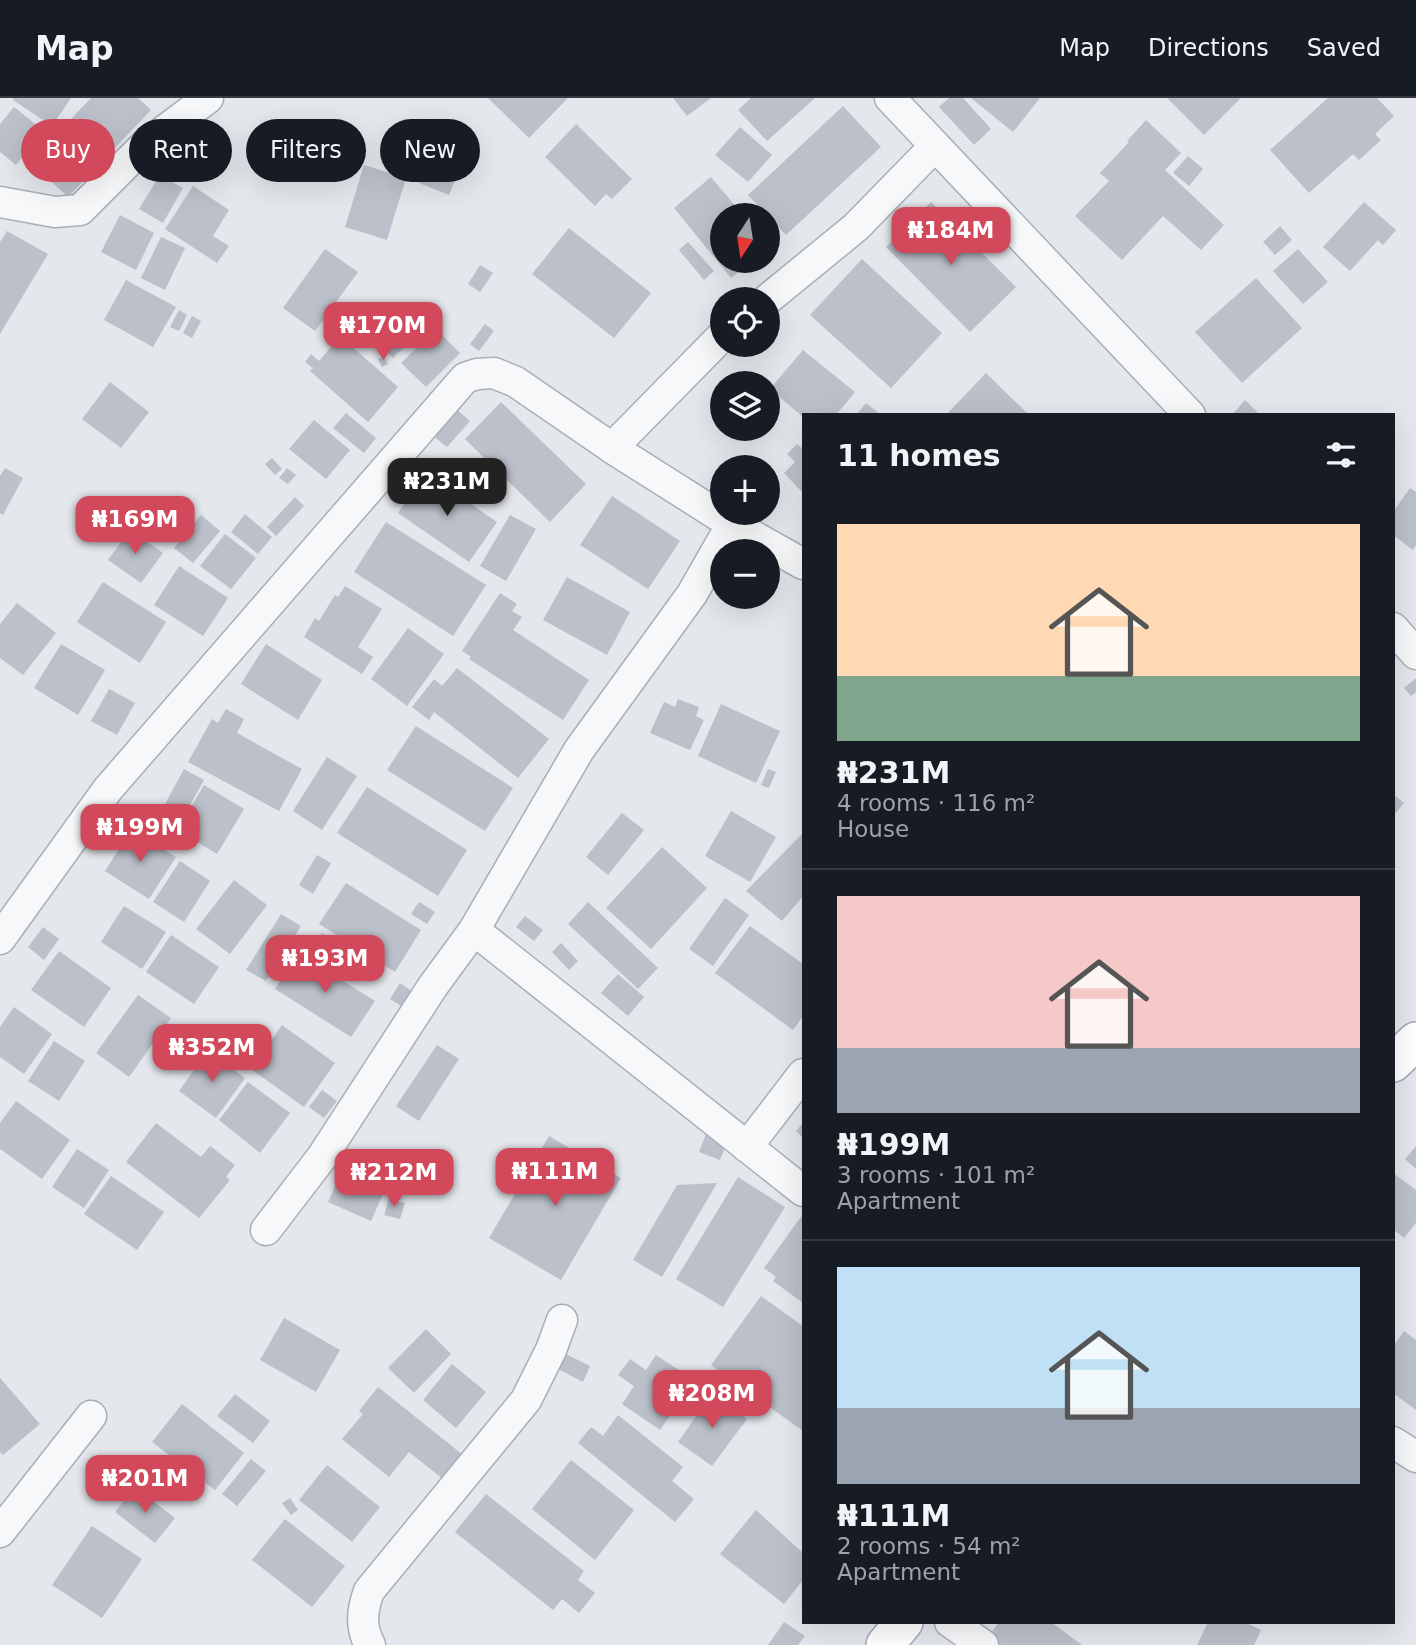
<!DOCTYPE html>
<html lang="en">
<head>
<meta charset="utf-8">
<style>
  :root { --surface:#171b24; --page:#20242c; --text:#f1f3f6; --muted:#9ea1a6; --line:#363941; --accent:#d1495b }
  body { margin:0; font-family:"DejaVu Sans",sans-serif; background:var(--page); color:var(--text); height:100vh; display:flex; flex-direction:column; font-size:26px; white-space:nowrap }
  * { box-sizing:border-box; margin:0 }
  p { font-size:23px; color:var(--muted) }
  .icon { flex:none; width:38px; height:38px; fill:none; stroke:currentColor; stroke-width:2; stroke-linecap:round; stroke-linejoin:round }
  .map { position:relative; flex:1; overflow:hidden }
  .drawer { position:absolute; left:802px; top:315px; width:593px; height:1211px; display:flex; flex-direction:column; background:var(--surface); border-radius:0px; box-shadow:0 7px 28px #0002 }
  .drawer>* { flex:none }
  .guide { position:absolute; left:21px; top:21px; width:665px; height:63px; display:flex; gap:14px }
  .needle { width:46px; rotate:192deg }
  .controls { position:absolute; left:710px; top:105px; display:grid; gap:14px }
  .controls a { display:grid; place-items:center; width:70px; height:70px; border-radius:50%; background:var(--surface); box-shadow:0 7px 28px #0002; font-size:35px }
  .price { position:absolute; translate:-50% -60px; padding:0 16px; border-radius:14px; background:var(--accent); color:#fff; font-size:23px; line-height:46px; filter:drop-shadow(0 2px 4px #0008) }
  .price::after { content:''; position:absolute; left:50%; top:42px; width:21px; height:16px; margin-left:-10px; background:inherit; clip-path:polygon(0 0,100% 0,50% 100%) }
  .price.active { background:#222; color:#fff }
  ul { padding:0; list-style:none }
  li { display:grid; align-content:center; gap:14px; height:371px; padding:0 35px }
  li+li { border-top:2px solid var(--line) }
  li span { display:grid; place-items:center; height:217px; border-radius:0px; color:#555 }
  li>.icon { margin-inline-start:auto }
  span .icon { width:126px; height:126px; fill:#fffc; stroke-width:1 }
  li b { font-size:30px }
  h2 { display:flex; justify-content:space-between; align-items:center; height:84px; padding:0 35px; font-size:30px }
  .pill { padding:0 24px; border-radius:32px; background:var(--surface); box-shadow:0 7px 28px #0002; font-size:24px; line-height:63px }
  .pill.active { background:var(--accent); color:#fff }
  header { display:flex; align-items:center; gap:42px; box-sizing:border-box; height:98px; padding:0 35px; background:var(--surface); border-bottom:2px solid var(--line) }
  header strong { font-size:33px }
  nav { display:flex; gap:38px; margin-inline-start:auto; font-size:24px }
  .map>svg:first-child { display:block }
</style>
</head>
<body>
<header>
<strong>Map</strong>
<nav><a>Map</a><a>Directions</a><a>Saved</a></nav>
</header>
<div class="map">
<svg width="1416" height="1547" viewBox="0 0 1416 1547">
  <rect width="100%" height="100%" fill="#e4e7ec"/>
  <!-- building -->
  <g fill="#bbc0ca">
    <polygon points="14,0 71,0 52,28 13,2"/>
    <polygon points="91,0 138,0 151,12 68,99 30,64"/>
    <polygon points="488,0 568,0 529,40"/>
    <polygon points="673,0 711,0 687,18"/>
    <polygon points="751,0 815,0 767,43 738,12"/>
    <polygon points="949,0 963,0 991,31 974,47 939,9"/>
    <polygon points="971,0 1040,0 1013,34"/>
    <polygon points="1167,0 1241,0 1204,37"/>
    <polygon points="1328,0 1377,0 1394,18 1375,36 1381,42 1359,62 1353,56 1309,95 1270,52"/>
    <polygon points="843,8 881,49 786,137 748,97"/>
    <polygon points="14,9 44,33 16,67 0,54 0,26"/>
    <polygon points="1146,22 1181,55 1165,72 1224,127 1201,152 1163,118 1122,162 1075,118 1109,83 1100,75 1129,44 1127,43"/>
    <polygon points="576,26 632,81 612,101 606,96 595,108 545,59"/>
    <polygon points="428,27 463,36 455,67 420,59"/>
    <polygon points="740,29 772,57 748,84 715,57"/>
    <polygon points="1188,58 1203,71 1189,88 1173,75"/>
    <polygon points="428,64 457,77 449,97 419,85"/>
    <polygon points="364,67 406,80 387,142 345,129"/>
    <polygon points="160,77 183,90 163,125 139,111"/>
    <polygon points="711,79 743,117 723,117 723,163 753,163 731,180 674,110"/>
    <polygon points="193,88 229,112 213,138 229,148 217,165 165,131"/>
    <polygon points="931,104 1016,189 970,234 886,149"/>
    <polygon points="1364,104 1396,132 1383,147 1378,142 1350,173 1323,149"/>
    <polygon points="120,117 154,135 136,172 101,154"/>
    <polygon points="1280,128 1292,142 1275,157 1263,144"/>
    <polygon points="569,130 651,195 614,240 532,176"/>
    <polygon points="7,133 48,156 0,236 0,144"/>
    <polygon points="161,139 185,150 165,192 141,180"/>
    <polygon points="688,144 714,173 704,182 679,152"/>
    <polygon points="325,151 358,174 315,233 283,210"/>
    <polygon points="1298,151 1328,184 1303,206 1273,173"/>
    <polygon points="862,161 942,235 891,290 810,217"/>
    <polygon points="480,167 493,175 480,194 468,186"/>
    <polygon points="1256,180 1302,230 1242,285 1195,234"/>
    <polygon points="126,182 176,209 153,249 104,222"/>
    <polygon points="418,208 432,222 393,260 379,246"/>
    <polygon points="179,212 187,217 179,233 170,229"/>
    <polygon points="192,218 201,223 192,240 183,235"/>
    <polygon points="485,226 494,233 479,253 470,246"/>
    <polygon points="436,231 460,255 426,289 401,265"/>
    <polygon points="340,238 398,289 368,324 310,273 313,270 305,264 311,256 319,263"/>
    <polygon points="803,252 855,294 836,317 803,317 803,319 770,291"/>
    <polygon points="384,258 388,266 382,269 378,261"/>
    <polygon points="986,275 1029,317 946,317"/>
    <polygon points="110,284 149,314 121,350 82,321"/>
    <polygon points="1245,302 1260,317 1232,317"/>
    <polygon points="501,304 586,386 550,424 465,341"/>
    <polygon points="866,305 881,317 856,317"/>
    <polygon points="455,310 470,323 447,349 432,337"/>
    <polygon points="346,315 376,340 364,355 333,330"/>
    <polygon points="314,322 350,352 326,381 289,351"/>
    <polygon points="797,346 803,351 803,395 784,375 795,364 787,356"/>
    <polygon points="272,360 282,371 275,377 265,366"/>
    <polygon points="5,370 23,380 3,417 0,415 0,378"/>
    <polygon points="287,370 296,377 288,386 279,380"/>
    <polygon points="426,375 497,424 469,464 398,415"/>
    <polygon points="1410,390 1416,394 1416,447 1413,452 1393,437 1393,414"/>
    <polygon points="612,398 680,443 648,491 580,447"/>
    <polygon points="295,399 304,408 276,438 267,429"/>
    <polygon points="245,416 272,439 258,456 231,434"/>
    <polygon points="201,417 220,433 193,465 174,450"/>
    <polygon points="510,417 536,431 506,483 480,468"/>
    <polygon points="386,424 486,487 453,538 354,474"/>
    <polygon points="130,432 163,455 141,485 108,462"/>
    <polygon points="225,436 256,460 231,491 200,468"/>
    <polygon points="179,468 228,500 203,538 154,507"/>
    <polygon points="567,479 630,514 607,557 543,522"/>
    <polygon points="103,484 166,524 140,565 77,524"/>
    <polygon points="345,488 382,511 358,549 373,559 362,576 304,539 315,520 319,523 335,497 338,499"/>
    <polygon points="500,495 517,506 512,513 522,519 513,532 589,582 563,622 469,561 471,559 462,553"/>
    <polygon points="17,505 56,535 23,577 0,560 0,526"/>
    <polygon points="408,530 444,556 407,608 371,581"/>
    <polygon points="61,546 105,572 78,617 34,590"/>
    <polygon points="266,546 322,582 298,622 241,586"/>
    <polygon points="457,570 549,641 518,680 434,614 429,622 412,609 434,581 442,588"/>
    <polygon points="1416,580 1416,594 1411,598 1404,590"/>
    <polygon points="109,591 135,605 117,637 91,623"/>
    <polygon points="678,601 699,609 696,618 704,622 690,652 650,635 664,604 675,609"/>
    <polygon points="721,606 780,633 756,685 698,658"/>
    <polygon points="226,611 244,621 237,635 302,671 279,713 188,664 212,621 218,625"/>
    <polygon points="416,628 513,690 485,733 387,672"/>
    <polygon points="327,659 357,678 322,732 293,713"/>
    <polygon points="184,671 204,682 179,727 159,717"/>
    <polygon points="768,671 776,674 769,690 761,687"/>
    <polygon points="204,687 244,711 217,756 177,732"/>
    <polygon points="367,689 467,752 438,798 337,735"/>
    <polygon points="1393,696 1404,705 1393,718"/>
    <polygon points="731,713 776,739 750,784 705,758"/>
    <polygon points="622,715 644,732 608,777 586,759"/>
    <polygon points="132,731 176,759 149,801 105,773"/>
    <polygon points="803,735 803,798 782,823 746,793"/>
    <polygon points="662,749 707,790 651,851 606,810"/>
    <polygon points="317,757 331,765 313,796 299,787"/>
    <polygon points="180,763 210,783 184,824 153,804"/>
    <polygon points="234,782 267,807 230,856 196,831"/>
    <polygon points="346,785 421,832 395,874 319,826"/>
    <polygon points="725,800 749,817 713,868 689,851"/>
    <polygon points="419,804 435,814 427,826 411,816"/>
    <polygon points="588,804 658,870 638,891 568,826"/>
    <polygon points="124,808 166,834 142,871 101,844"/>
    <polygon points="281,816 301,828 266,883 246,872"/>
    <polygon points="525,818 543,832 534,843 516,829"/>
    <polygon points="750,828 803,866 803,918 793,932 715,875"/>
    <polygon points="43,829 59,841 44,862 28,849"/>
    <polygon points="322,835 366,863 354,882 310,854"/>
    <polygon points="171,837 219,869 194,906 146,874"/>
    <polygon points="561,845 578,863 569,872 552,854"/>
    <polygon points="59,853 111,890 84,929 31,892"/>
    <polygon points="298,855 375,903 351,939 275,891"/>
    <polygon points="618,876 644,899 628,918 601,895"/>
    <polygon points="400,885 416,896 406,911 390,901"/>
    <polygon points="138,897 171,920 129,979 96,955"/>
    <polygon points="14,909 52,936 24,976 0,959 0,929"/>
    <polygon points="282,927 335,965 304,1009 251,971"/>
    <polygon points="54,943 85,963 59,1003 28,983"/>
    <polygon points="437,947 459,961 419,1023 396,1008"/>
    <polygon points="208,953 245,980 216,1020 179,993"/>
    <polygon points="248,984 290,1015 260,1055 219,1022"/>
    <polygon points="322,992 337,1003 324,1020 309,1009"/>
    <polygon points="16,1003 70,1042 42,1081 0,1051 0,1025"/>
    <polygon points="156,1025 201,1059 210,1048 235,1067 226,1079 230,1082 199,1120 126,1064"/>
    <polygon points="803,1025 803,1040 796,1033"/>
    <polygon points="706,1036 727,1044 720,1062 699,1054"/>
    <polygon points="549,1038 621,1080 561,1182 489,1140"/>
    <polygon points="1416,1048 1416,1071 1405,1061"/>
    <polygon points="77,1051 109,1072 84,1110 52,1089"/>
    <polygon points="1393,1075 1416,1092 1416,1125 1404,1140 1393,1131"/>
    <polygon points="340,1077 383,1096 371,1123 328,1104"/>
    <polygon points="111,1078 164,1114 137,1152 84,1116"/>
    <polygon points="738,1079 785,1109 723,1209 676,1181"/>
    <polygon points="717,1085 662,1179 633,1162 677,1087"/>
    <polygon points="389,1101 405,1105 400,1121 384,1117"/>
    <polygon points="803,1116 803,1205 773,1183 776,1179 764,1170"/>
    <polygon points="761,1198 803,1228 803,1333 711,1267"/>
    <polygon points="284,1220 340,1252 316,1294 260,1262"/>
    <polygon points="426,1231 451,1256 414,1295 388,1270"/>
    <polygon points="1404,1233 1416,1242 1416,1312 1393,1295 1393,1249"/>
    <polygon points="566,1256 590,1268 583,1284 558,1271"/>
    <polygon points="656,1257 694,1282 660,1332 622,1306 634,1288 618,1277 630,1261 646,1272"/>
    <polygon points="452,1266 486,1294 456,1330 423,1302"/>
    <polygon points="0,1280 40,1326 3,1357 0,1354"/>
    <polygon points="378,1289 463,1357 443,1381 409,1354 389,1379 342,1341 363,1316 359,1313"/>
    <polygon points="235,1296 270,1323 253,1345 217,1318"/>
    <polygon points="712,1296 747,1321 712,1368 678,1344"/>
    <polygon points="182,1306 244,1355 215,1392 152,1344"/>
    <polygon points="618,1317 683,1369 672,1383 694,1401 675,1424 578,1345 591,1329 603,1338"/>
    <polygon points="251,1361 266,1373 237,1408 222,1396"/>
    <polygon points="571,1362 634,1412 595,1462 532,1411"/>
    <polygon points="327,1367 380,1409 352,1444 299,1402"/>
    <polygon points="135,1389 175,1420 155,1445 115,1414"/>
    <polygon points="486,1396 584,1473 578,1482 595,1495 579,1515 562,1501 553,1512 455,1434"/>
    <polygon points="290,1400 298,1412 291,1417 282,1405"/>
    <polygon points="756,1412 803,1455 803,1482 784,1506 720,1456"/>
    <polygon points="285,1421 345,1468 312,1509 252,1462"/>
    <polygon points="92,1428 142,1461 102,1520 52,1487"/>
    <polygon points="784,1524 805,1538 798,1547 768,1547"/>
    <polygon points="999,1524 1051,1524 1082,1547 1001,1547 989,1538"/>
    <polygon points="1208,1524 1244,1524 1261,1532 1254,1547 1197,1547"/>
  </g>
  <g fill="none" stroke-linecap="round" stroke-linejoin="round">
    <!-- minor casing -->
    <g stroke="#a9aeb7" stroke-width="33">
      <g id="minor">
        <polyline points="890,0 1190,317"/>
        <polyline points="0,104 55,114 80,112 144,48 208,0"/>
        <polyline points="768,201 856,129 935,48"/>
        <polyline points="612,350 732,426 803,466"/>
        <polyline points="1393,530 1416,556"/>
        <polyline points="474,832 803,1093"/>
        <polyline points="0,841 108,691 465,280 477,276 494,275 516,284 612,350 723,237"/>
        <polyline points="747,1049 803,976"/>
        <polyline points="266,1132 322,1059 433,888 474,832 579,652 692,496 732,426"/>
        <polyline points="1393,1344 1416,1359"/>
        <polyline points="0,1434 91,1318"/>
        <polyline points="950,1524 983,1547"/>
        <path d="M 370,1547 C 360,1529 362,1512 369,1493 L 526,1302 L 551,1252 L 562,1222"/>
      </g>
    </g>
    <!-- major casing -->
    <g stroke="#a3abb8" stroke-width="40">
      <g id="major">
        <polyline points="1393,965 1416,943"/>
        <polyline points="885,1547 904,1524"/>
      </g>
    </g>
    <!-- minor -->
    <use href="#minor" stroke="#f7f8fa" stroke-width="30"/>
    <!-- major -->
    <use href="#major" stroke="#fff" stroke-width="37"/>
  </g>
</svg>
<div class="controls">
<a><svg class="needle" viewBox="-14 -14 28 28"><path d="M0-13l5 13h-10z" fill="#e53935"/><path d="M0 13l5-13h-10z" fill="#9ea1a6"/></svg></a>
<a><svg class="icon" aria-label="locate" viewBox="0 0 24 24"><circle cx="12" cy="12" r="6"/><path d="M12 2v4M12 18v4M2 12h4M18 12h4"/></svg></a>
<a><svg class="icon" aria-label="layers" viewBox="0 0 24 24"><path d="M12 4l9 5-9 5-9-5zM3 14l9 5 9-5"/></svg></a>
<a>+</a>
<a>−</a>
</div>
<b class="price" style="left:951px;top:169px">₦184M</b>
<b class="price" style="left:383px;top:264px">₦170M</b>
<b class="price active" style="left:447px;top:420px">₦231M</b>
<b class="price" style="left:135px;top:458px">₦169M</b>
<b class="price" style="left:140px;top:766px">₦199M</b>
<b class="price" style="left:325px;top:897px">₦193M</b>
<b class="price" style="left:212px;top:986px">₦352M</b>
<b class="price" style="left:555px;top:1110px">₦111M</b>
<b class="price" style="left:394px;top:1111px">₦212M</b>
<b class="price" style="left:712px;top:1332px">₦208M</b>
<b class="price" style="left:145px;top:1417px">₦201M</b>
<div class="guide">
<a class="pill active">Buy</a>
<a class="pill">Rent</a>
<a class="pill">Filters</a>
<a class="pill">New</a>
</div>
<section class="drawer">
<h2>11 homes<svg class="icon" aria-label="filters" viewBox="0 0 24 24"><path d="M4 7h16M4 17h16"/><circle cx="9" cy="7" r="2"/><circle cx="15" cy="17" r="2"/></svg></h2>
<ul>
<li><span style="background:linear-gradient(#ffd9b3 70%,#7fa58c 0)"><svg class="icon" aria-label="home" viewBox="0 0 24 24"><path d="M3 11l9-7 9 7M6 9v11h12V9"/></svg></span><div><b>₦231M</b><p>4 rooms · 116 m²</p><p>House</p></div></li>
<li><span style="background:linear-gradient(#f6c9c9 70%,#9aa5b1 0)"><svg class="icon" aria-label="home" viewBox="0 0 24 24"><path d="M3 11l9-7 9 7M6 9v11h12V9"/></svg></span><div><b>₦199M</b><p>3 rooms · 101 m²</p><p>Apartment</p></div></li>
<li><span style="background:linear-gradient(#bfe0f5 65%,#9aa5b1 0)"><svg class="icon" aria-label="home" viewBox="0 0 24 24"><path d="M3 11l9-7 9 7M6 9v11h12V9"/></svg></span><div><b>₦111M</b><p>2 rooms · 54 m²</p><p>Apartment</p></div></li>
</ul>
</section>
</div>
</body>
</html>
